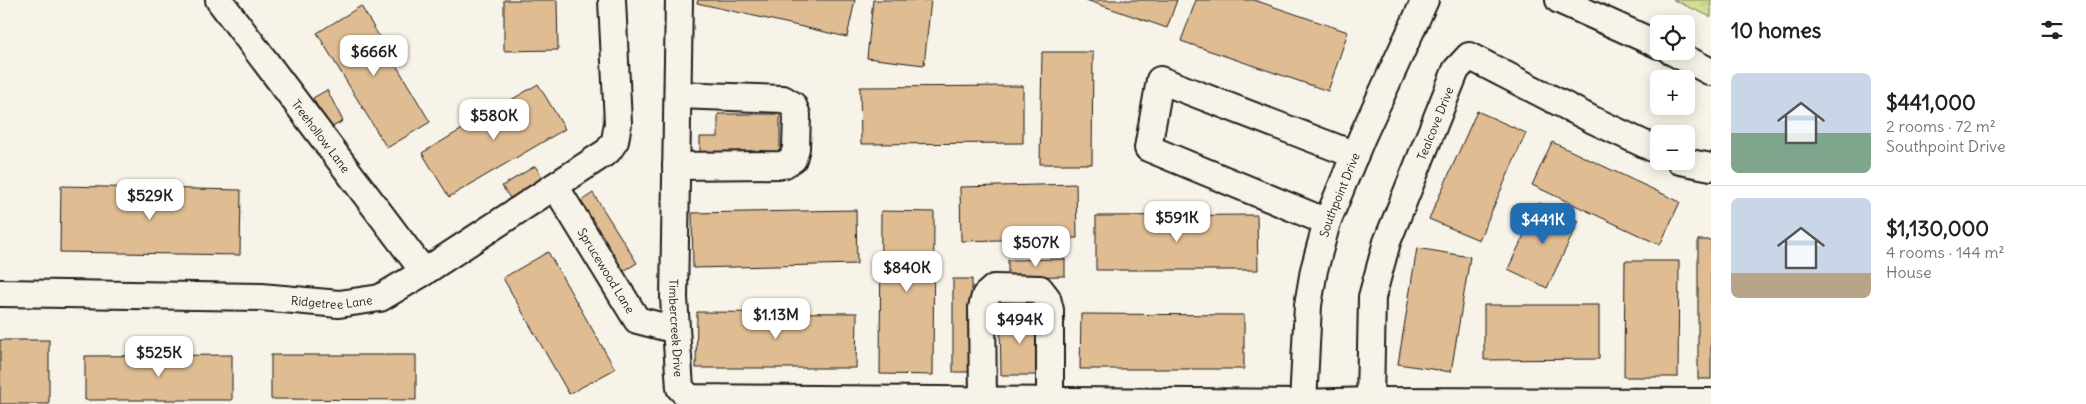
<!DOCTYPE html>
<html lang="en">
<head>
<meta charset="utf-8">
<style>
  :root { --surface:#fff; --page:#f2f2f2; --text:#222; --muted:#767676; --line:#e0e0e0; --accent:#1f6fb2 }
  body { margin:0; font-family:Delius,sans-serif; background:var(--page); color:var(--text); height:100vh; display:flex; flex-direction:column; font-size:19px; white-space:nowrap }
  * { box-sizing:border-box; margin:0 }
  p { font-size:16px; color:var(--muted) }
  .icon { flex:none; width:28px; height:28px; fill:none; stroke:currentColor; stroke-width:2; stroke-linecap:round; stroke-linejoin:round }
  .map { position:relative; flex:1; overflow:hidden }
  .panel { display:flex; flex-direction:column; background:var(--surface); width:375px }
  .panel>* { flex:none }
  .buttons { position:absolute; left:1650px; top:15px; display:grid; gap:10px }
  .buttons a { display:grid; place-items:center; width:45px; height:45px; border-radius:8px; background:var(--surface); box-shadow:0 2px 12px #0003; font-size:25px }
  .price { position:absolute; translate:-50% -42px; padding:0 11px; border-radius:10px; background:#fff; color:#222; font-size:16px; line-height:32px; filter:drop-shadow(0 1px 2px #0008) }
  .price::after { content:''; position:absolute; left:50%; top:30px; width:15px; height:11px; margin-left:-8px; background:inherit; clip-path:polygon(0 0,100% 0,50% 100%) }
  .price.active { background:var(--accent); color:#fff }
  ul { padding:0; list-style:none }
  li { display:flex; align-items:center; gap:15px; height:125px; padding:0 20px }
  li+li { border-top:1px solid var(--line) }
  li span { display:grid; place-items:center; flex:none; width:140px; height:100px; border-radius:8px; color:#555 }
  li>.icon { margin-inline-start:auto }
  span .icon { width:60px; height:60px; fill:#fffc; stroke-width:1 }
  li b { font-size:21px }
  h2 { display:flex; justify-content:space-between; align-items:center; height:60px; padding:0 20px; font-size:21px }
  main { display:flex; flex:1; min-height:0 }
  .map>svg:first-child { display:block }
</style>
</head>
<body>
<main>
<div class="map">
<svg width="1711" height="404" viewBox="0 0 1711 404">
  <defs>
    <pattern id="forest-crowns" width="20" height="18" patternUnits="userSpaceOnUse" patternTransform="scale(1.25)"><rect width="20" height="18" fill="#d1dd90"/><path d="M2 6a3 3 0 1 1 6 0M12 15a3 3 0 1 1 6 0" fill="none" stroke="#b3bd7c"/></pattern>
  </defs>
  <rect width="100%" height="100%" fill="#f7f3e8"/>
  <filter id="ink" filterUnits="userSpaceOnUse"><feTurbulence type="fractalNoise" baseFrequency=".02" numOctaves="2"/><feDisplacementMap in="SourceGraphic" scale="10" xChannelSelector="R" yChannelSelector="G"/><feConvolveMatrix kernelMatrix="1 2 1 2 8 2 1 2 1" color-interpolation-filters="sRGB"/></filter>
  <g filter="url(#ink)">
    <!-- forest -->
    <polygon fill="url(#forest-crowns)" stroke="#767c56" points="1673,0 1711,0 1711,17"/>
    <!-- building -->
    <g fill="#dfbc91" stroke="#1c1c1c">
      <polygon points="504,0 557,0 558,50 504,51"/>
      <polygon points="698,0 855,0 847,37 697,3"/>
      <polygon points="873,0 931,0 924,65 867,58"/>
      <polygon points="1086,0 1177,0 1167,28"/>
      <polygon points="1196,0 1254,0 1348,32 1328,91 1181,41"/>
      <polygon points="361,6 430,122 387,148 317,33"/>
      <polygon points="1042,52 1093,52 1092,164 1040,164"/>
      <polygon points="538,84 565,129 449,197 422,153"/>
      <polygon points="1023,86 1023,143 861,144 860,87"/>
      <polygon points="327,90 343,121 329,129 313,98"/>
      <polygon points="1477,111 1526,133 1479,240 1429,219"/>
      <polygon points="718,114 780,114 780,153 700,153 700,137 718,137"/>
      <polygon points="1552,142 1680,202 1660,245 1532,185"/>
      <polygon points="535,166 545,181 512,201 502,186"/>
      <polygon points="1076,184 1077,238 961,241 960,187"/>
      <polygon points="61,186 241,190 240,255 60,252"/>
      <polygon points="593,193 637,263 622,272 578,203"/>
      <polygon points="1539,203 1579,221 1547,288 1508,269"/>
      <polygon points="856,210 857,264 693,268 692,213"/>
      <polygon points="881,211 934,212 933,375 880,374"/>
      <polygon points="1257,215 1258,270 1096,270 1096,216"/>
      <rect x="1698" y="240" width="13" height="139"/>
      <polygon points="1417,248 1470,257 1451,372 1398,364"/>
      <polygon points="548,252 615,369 569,394 503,278"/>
      <polygon points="1065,259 1065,276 1008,277 1008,260"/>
      <polygon points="1625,261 1679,261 1678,377 1624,377"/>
      <rect x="953" y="279" width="19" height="93"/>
      <polygon points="1484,305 1599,305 1599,359 1484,360"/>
      <polygon points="697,312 857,313 856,368 696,368"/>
      <polygon points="1081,314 1244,315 1244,369 1080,369"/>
      <polygon points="1000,316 1039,316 1039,375 1001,375"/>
      <rect x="0" y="340" width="49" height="64"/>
      <polygon points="232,355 232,400 85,400 85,356"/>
      <polygon points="271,355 416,355 416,400 271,399"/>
    </g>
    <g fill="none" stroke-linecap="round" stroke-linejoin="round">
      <!-- minor casing -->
      <g stroke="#1c1c1c" stroke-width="30">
        <g id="minor">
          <path id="s1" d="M 219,0 L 424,272"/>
          <path id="s2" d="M 679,0 L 674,298 L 680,388 L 690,398 L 1303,403 L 1370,401 L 1711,402"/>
          <polyline points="1559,0 1659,45"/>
          <polyline points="1671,51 1711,72"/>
          <polyline points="1680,161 1711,167"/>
          <polyline points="676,166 783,165 793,159 796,148 797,115 793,105 783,99 678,95"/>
          <path id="s3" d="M 555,186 L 637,320 L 676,330"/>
          <polyline points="1327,222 1148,148 1160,80 1355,155"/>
          <path id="s4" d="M 0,293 L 261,297 L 339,304 L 380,298 L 424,272 L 608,151 L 615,141 L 618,123 L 612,0"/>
          <polyline points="983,400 982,308 985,296 994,288 1040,289 1047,298 1050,310 1050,401"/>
          <path id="s5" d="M 1370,401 L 1372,297 L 1387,242 L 1456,70 L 1469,56 L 1593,120 L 1659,151"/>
          <path id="s6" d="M 1303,404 L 1308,305 L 1314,270 L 1327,222 L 1362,137 L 1425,0"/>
        </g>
      </g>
      <!-- minor -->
      <use href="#minor" stroke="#f7f3e8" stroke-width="26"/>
    </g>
  </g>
  <g text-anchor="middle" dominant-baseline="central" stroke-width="4.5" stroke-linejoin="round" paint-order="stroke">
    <!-- street labels -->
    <g font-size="12" fill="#1c1c1c" stroke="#f7f3e8">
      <text stroke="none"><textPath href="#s5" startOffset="289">Tealcove Drive</textPath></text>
      <text stroke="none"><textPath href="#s1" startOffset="170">Treehollow Lane</textPath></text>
      <text stroke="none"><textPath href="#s6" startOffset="214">Southpoint Drive</textPath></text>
      <text stroke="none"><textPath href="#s3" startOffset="99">Sprucewood Lane</textPath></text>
      <text stroke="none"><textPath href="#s4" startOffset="332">Ridgetree Lane</textPath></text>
      <text stroke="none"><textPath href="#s2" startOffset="328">Timbercreek Drive</textPath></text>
    </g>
  </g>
</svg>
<div class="buttons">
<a><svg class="icon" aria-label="locate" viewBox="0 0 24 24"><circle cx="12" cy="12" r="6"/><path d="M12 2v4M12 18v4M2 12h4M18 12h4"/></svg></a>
<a>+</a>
<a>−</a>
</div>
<b class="price" style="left:374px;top:77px">$666K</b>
<b class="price" style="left:494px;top:141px">$580K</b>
<b class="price" style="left:150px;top:221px">$529K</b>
<b class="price" style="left:1177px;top:243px">$591K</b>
<b class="price active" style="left:1543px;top:245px">$441K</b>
<b class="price" style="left:1036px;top:268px">$507K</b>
<b class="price" style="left:907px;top:293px">$840K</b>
<b class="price" style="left:776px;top:340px">$1.13M</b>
<b class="price" style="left:1020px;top:345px">$494K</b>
<b class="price" style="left:159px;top:378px">$525K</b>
</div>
<section class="panel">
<h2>10 homes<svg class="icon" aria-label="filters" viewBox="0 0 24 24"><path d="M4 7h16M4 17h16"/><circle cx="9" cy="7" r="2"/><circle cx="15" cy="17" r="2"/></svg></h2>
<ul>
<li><span style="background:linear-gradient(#c9d6e8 60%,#7fa58c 0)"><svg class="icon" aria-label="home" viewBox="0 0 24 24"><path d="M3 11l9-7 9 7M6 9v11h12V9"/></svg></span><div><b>$441,000</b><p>2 rooms · 72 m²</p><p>Southpoint Drive</p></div></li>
<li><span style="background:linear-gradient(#c9d6e8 75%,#b9a48a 0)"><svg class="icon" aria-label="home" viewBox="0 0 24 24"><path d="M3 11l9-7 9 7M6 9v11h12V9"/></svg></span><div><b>$1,130,000</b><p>4 rooms · 144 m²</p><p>House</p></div></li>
</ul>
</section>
</main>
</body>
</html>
